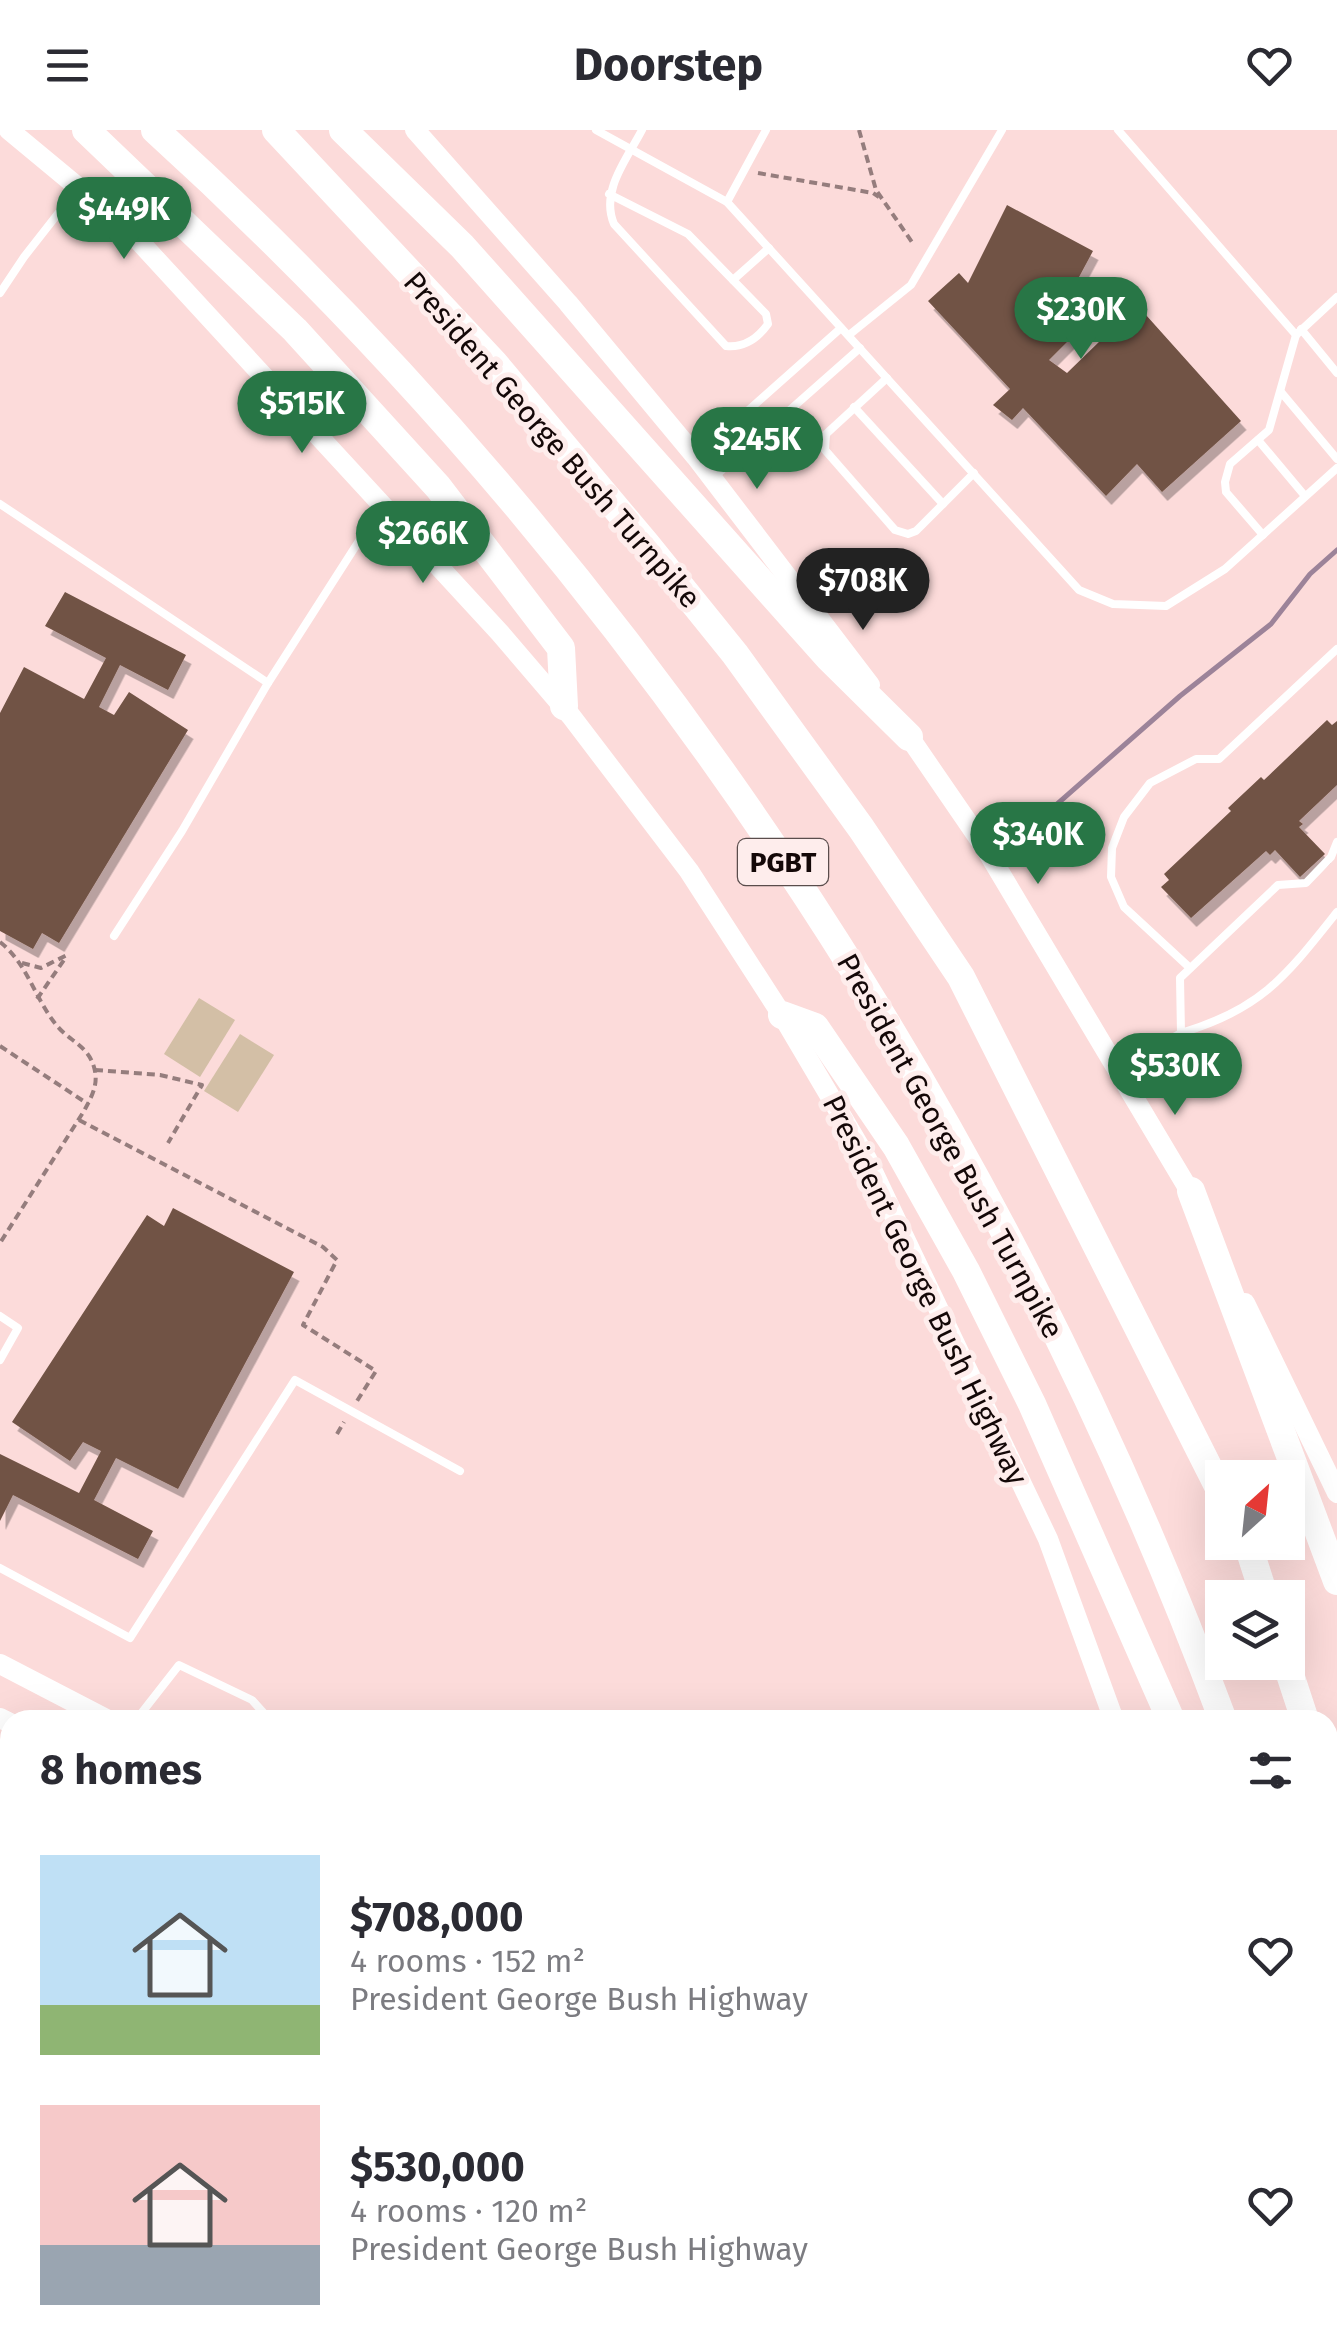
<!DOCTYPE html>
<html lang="en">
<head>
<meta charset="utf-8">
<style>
  :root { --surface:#fff; --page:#f2f2f3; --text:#2b2b33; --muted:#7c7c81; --accent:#287646 }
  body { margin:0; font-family:"Fira Sans",sans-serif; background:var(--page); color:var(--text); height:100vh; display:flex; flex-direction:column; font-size:38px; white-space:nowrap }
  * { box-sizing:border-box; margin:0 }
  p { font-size:32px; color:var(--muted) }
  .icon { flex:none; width:55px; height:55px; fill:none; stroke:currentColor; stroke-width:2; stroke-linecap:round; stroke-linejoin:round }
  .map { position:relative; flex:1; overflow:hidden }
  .details { position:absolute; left:0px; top:1580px; width:1338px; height:642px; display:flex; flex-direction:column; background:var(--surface); border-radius:30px 30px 0 0; box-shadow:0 10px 40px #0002 }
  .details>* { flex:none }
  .needle { width:65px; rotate:27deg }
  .tools { position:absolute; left:1205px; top:1330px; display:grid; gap:20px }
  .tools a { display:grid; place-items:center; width:100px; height:100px; border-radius:0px; background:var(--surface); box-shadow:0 10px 40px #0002; font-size:50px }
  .price { position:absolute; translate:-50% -85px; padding:0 22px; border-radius:35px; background:var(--accent); color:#fff; font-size:32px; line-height:65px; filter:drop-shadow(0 2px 5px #0008) }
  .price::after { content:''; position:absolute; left:50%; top:60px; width:30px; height:22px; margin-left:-15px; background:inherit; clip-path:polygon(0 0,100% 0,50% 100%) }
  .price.selected { background:#222; color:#fff }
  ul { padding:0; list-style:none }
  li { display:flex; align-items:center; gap:30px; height:250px; padding:0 40px }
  li span { display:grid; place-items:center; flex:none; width:280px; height:200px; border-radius:0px; color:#555 }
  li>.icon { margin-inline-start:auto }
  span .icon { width:120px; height:120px; fill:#fffc; stroke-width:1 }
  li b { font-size:42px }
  h2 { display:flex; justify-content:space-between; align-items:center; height:120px; padding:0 40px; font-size:42px }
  header { display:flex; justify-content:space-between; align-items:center; height:130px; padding:0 40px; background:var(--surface); font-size:45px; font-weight:700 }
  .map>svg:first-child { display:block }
</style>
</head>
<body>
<header><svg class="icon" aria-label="menu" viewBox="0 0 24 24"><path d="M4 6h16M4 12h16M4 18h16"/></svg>Doorstep<svg class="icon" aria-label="heart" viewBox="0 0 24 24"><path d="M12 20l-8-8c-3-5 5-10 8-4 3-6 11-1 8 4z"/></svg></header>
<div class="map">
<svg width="1337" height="2221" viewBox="0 0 1337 2221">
  <defs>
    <filter id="shadow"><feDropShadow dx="5.5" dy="9" stdDeviation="0" flood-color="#0004"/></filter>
  </defs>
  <rect width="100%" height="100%" fill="#fcdbda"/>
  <!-- green -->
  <g fill="#d3bfa6">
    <polygon points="199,868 235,890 200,947 164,924"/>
    <polygon points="240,904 274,925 238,982 204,961"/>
  </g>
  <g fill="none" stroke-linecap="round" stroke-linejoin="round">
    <!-- stream -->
    <polyline stroke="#9c8399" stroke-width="5" points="1015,711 1180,566 1271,494 1310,444 1337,420"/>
  </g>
  <!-- building -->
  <g fill="#715345" filter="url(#shadow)">
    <polygon points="1007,75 1093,121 1064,175 1074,178 1062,201 1071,208 1049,230 1067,243 1137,175 1241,291 1162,362 1137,334 1106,366 1023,278 1012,290 993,275 1010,259 928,171 959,143 968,153"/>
    <polygon points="65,462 186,525 168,560 120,535 99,577 114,585 129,562 188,600 59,813 42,803 33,819 0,801 0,583 24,537 84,569 106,528 45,496"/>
    <polygon points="1327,590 1332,595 1337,591 1337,655 1299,691 1303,694 1299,697 1325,724 1300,747 1275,720 1270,725 1266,721 1191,788 1161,757 1169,750 1164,744 1231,681 1228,678 1261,647 1264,650"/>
    <polygon points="173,1078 294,1142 178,1359 116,1328 94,1370 153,1401 138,1429 13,1365 0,1391 0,1324 79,1363 101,1321 83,1312 70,1331 12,1292 147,1085 164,1096"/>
    <polygon points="0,1655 10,1658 10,1674 1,1705"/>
    <polygon points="2,1818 10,1822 10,1876 0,1871"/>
    <polygon points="1,1974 10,1979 10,2036 0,2030"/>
    <polygon points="0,2112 10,2117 10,2164 0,2159"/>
    <polygon points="100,2212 145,2212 141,2221 117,2221"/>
    <polygon points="159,2212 209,2212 204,2221 154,2221"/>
    <polygon points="366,2212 412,2212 408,2221 382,2221"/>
    <polygon points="429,2212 471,2212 474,2214 471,2221 425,2221"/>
    <polygon points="822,2212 855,2212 855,2214 822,2220"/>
    <polygon points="1000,2212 1071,2212 1067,2221 1057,2217 1055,2221 997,2221"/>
  </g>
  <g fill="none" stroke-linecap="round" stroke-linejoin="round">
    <!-- path -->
    <g stroke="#957d7d" stroke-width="4" stroke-dasharray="8 5" stroke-linecap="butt">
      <polyline points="859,0 876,60 914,115"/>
      <polyline points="758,43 873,63 879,67"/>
      <path d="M 0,812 C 28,834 35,870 58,897 C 70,911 88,916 94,937 C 99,954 92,966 84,981 L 0,1113"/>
      <polyline points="22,833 41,838 67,825"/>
      <polyline points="37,869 66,827"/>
      <polyline points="0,916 88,974"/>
      <polyline points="95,940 160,945 202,955 168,1013"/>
      <polyline points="79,990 323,1117 337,1130 303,1195 376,1241 357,1271"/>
      <polyline points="337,1304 344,1292"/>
    </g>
    <!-- lane -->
    <g stroke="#fff" stroke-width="8">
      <polyline points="596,0 727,72 1079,460 1113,474 1166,476 1225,439 1337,338"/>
      <polyline points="1118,0 1296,205 1337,167"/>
      <path d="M 609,64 L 688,104 L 766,184 L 768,194 C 758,208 745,218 726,216 L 614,94 C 600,61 627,29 642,0"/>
      <polyline points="727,72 766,0"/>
      <polyline points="733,150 769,118"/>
      <polyline points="0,163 24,127 78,58"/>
      <polyline points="1301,199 1337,243"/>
      <polyline points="849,205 911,155 1002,0"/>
      <polyline points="887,248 826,304 825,320 895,400 908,404 916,401 974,343"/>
      <polyline points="1281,262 1337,329"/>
      <polyline points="854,277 943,374"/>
      <polyline points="1258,310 1305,366"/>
      <polyline points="699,324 841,198"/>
      <polyline points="713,348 860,218"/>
      <polyline points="0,374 268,553 380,378"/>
      <polyline points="1263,405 1226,362 1225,352 1230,334 1269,300 1296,205"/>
      <polyline points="114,806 182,701 268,553"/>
      <polyline points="1190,838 1124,777 1111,747 1112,718 1124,687 1150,653 1196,629 1219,629 1337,519"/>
      <path d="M 1181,903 C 1262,879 1286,846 1337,782"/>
      <polyline points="1121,937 1181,903 1180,848 1278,755 1306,753 1331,727 1337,712"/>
      <polyline points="0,1186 18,1198 0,1230"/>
      <polyline points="0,1438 130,1508 295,1250 460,1341"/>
      <polyline points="136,1590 179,1535 252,1570 270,1590"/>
      <polyline points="0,1620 10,1625"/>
      <polyline points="0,2075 10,2081"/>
      <polyline points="286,2212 302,2221"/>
      <polyline points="925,2212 926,2221"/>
      <polyline points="669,2221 671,2212"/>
      <polyline points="931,2221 936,2212"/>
    </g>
    <!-- street -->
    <polyline stroke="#fff" stroke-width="15" points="0,1927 10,1933"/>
    <!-- secondary -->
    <g stroke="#fff" stroke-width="20">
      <polyline points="9,0 126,97 500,503 571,586 689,741 782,885 867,1029 1048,1409 1114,1590"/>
      <polyline points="415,0 568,173 696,327 870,555"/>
      <polyline points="903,598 984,716 1195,1070"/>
      <polyline points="1245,1173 1337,1363"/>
      <polyline points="0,1534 108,1590"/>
      <polyline points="0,1588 10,1593"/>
      <polyline points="1328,2182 1337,2188"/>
      <polyline points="1198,2212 1214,2221"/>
      <polyline points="1279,2212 1281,2221"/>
      <polyline points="1309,2212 1325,2221"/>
      <polyline points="50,2221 55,2212"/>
      <polyline points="580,2221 582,2212"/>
    </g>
    <!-- highway -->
    <g stroke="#fff" stroke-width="28">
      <polyline points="86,0 295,200 438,357 561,518 564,576"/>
      <path d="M 155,0 C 631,432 999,988 1223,1590"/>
      <polyline points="276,0 494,233 647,415 735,524 861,698 961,847 1222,1364"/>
      <polyline points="343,0 462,116 828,527 909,607"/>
      <polyline points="782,885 815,897 896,1016 966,1141 1032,1274 1171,1590"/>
      <polyline points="1191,1061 1337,1451"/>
      <polyline points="1247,1412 1265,1468"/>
      <polyline points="1286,1532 1305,1590"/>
      <polyline points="1328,1655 1337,1682"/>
      <polyline points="1328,1913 1337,1948"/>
    </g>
  </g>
  <g text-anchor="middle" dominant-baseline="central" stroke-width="10" stroke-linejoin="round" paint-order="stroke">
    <!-- shield labels -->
    <rect fill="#feedec" stroke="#5a4d4c" stroke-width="2.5" x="738" y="709" width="90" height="46" rx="8"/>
    <g font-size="28" font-weight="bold" fill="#140808">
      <text x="783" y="732">PGBT</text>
    </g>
    <!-- street labels -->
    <g font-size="30" fill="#140808" stroke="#feedec">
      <text transform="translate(552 310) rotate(49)">President George Bush Turnpike</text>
      <text transform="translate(950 1016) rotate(61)">President George Bush Turnpike</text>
      <text transform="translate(925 1160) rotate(64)">President George Bush Highway</text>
    </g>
  </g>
</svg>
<div class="tools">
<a><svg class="needle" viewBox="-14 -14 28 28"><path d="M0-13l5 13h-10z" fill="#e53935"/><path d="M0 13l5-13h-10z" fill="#7c7c81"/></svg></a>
<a><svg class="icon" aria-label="layers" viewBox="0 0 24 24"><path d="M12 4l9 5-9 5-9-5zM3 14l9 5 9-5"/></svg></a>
</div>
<b class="price" style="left:124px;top:132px">$449K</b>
<b class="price" style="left:1081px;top:232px">$230K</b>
<b class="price" style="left:302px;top:326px">$515K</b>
<b class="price" style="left:757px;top:362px">$245K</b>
<b class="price" style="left:423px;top:456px">$266K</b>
<b class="price selected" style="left:863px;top:503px">$708K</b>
<b class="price" style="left:1038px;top:757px">$340K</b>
<b class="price" style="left:1175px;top:988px">$530K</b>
<section class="details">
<h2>8 homes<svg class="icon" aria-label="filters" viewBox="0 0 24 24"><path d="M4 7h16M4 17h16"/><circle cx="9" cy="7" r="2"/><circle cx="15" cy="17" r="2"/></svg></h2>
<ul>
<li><span style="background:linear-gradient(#bfe0f5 75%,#8fb573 0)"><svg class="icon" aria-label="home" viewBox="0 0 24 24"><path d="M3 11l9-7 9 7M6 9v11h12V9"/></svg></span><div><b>$708,000</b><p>4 rooms · 152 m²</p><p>President George Bush Highway</p></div><svg class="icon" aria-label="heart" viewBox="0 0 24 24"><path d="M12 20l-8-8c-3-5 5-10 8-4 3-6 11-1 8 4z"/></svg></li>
<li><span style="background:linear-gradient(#f6c9c9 70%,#9aa5b1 0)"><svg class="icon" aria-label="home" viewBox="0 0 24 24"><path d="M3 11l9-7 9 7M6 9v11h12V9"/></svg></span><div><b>$530,000</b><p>4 rooms · 120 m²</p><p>President George Bush Highway</p></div><svg class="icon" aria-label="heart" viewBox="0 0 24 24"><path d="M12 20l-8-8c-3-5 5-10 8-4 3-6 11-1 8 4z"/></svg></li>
</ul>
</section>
</div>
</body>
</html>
